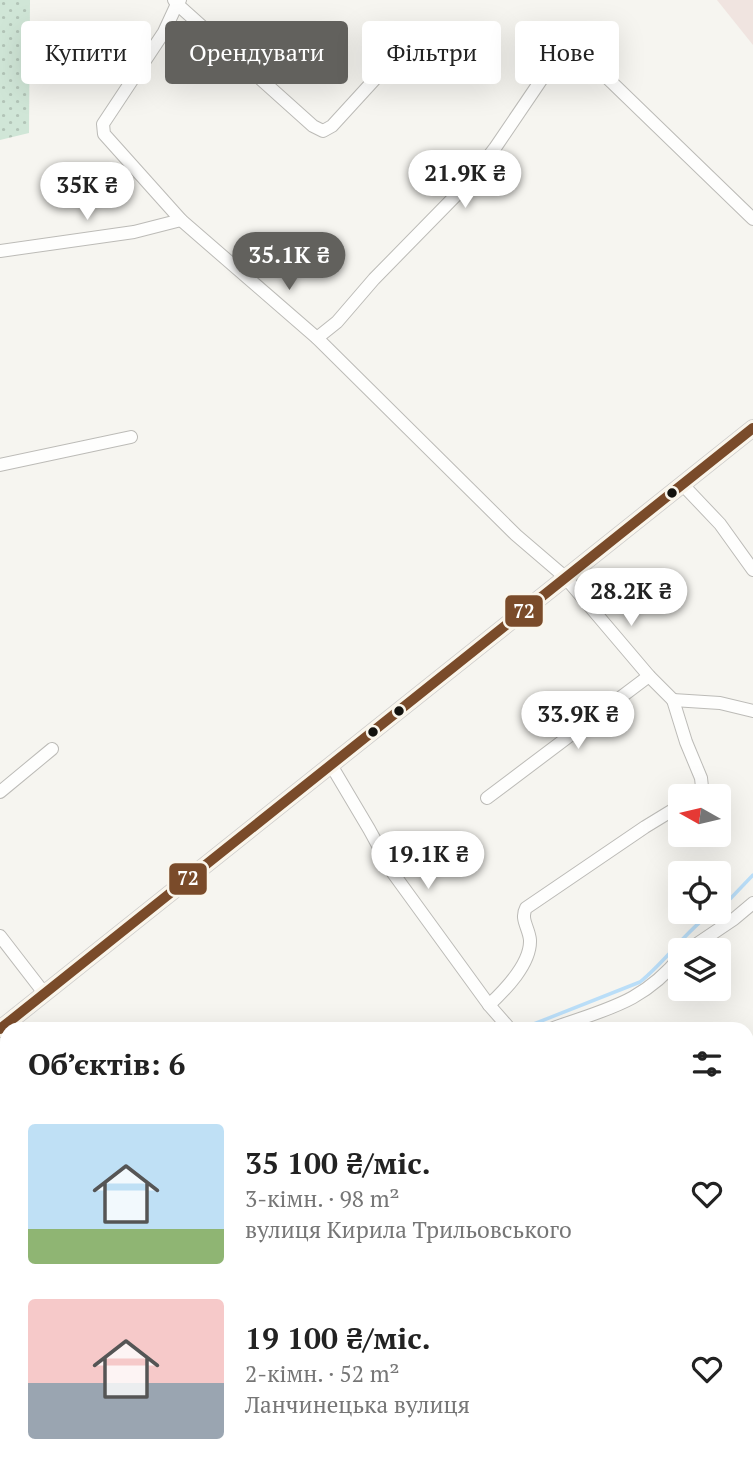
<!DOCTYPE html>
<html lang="uk">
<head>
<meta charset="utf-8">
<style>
  :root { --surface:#fff; --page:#f6f6f6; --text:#222; --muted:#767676; --accent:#62615d }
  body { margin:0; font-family:"PT Serif",serif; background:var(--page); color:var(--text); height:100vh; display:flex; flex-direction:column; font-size:26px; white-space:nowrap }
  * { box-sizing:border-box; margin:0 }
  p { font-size:23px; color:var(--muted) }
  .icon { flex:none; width:38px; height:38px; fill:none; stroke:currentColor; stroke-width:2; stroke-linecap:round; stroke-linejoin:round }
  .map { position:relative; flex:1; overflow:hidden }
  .drawer { position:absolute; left:0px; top:1022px; width:754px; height:450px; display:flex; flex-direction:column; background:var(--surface); border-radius:21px 21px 0 0; box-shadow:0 7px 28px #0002 }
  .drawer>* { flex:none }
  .hud { position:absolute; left:21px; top:21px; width:712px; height:63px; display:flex; gap:14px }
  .needle { width:46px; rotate:278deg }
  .buttons { position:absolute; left:668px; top:784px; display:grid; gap:14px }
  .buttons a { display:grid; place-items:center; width:63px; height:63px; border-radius:7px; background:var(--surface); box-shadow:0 7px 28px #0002; font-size:35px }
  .price { position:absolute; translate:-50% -60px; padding:0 16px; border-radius:24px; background:#fff; color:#222; font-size:23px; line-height:46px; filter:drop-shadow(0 2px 4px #0008) }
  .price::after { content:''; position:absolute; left:50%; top:42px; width:21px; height:16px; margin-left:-10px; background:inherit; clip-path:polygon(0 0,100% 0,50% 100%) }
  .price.on { background:var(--accent); color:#fff }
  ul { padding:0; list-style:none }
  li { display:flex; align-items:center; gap:21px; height:175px; padding:0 28px }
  li span { display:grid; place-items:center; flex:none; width:196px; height:140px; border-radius:7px; color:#555 }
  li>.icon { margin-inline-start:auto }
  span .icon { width:84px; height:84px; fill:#fffc; stroke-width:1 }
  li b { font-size:30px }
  h2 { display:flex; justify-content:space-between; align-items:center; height:84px; padding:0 28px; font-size:30px }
  .chip { padding:0 24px; border-radius:7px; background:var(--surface); box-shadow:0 7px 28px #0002; font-size:24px; line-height:63px }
  .chip.on { background:var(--accent); color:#fff }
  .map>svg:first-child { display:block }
</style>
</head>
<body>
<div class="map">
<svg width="753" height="1471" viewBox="0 0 753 1471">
  <defs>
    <pattern id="grass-dots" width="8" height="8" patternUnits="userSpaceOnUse" patternTransform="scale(1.75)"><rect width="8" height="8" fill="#d0e6d7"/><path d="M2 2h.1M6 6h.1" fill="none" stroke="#b2c4b7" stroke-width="1.8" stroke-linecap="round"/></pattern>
  </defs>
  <rect width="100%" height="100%" fill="#f6f5f0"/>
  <!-- education -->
  <polygon fill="#f0e4e0" points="717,0 753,0 753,45"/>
  <!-- grass -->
  <polygon fill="url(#grass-dots)" points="0,0 30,0 29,133 0,140"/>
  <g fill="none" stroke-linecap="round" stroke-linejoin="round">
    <!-- stream -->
    <g stroke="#badef8" stroke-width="3.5">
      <polyline points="719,907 731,898 753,875"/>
      <path d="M 521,1029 L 640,982 C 666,961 685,932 712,912"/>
      <polyline points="0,1093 7,1092"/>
    </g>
    <!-- minor casing -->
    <g stroke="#bcbbb7" stroke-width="14">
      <g id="minor">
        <polyline points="174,0 177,4 164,32 103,124 104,134 181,220 317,338 516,535 565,577 649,676 673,700"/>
        <polyline points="180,0 177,4 313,126 323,131 332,126 418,32"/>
        <polyline points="0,251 134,232 181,220"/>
        <polyline points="317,338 337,322 374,279 469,182 495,148 554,61 573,54 584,58 598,69 753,219"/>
        <polyline points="0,465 131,437"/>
        <polyline points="682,484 720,524 753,570"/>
        <polyline points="673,700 686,742 701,778 702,787 695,796"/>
        <polyline points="673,700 720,703 753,711"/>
        <polyline points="331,765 369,829 393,873 489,1005 510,1029"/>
        <polyline points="0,792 52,749"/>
        <polyline points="487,798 649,676"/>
        <polyline points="0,936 44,993"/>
        <polyline points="688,950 734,919 753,903"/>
        <path d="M 489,1005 C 505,990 531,964 530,940 C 529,928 520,919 526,908 L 645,827 L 681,805"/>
        <path d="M 551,1029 C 605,1009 642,1004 681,956"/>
        <polyline points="747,1158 753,1153"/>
        <polyline points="0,1186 7,1192"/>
        <polyline points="0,1350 7,1356"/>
        <polyline points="229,1465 235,1471"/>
        <polyline points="196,1471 204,1465"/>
      </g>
    </g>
    <!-- major casing -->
    <g stroke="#d1d0ce" stroke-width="18">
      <polyline id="major" points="0,1029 753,428"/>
    </g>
    <!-- minor -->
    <use href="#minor" stroke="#fefefd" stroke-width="12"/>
    <!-- major -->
    <use href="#major" stroke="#f8f2f2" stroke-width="16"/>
    <!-- bus-1 casing -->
    <g stroke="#faf6ec" stroke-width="16">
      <polyline id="bus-1" points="0,1029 753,428"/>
    </g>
    <!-- bus-1 -->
    <use href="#bus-1" stroke="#7a4b2a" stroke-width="10"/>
  </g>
  <!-- markers -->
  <g fill="#13120e" stroke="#faf6ec" stroke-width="2.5">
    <circle cx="672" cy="493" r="6"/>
    <circle cx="399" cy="711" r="6"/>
    <circle cx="373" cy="732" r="6"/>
  </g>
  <g stroke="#faf6ec" stroke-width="2.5">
    <rect x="504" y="594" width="40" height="34" rx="7" fill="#7a4b2a"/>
    <rect x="168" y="862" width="40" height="34" rx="7" fill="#7a4b2a"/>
  </g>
  <g font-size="19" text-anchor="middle" font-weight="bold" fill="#fff">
    <text x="524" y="618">72</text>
    <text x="188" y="885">72</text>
  </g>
</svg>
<div class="buttons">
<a><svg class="needle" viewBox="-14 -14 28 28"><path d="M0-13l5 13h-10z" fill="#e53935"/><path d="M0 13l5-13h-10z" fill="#767676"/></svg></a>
<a><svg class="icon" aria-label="locate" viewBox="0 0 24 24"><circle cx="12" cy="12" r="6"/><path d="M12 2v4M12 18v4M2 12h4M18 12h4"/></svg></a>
<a><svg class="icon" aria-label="layers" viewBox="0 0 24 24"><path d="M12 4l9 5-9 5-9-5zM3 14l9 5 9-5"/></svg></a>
</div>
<b class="price" style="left:465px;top:210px">21.9K ₴</b>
<b class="price" style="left:87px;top:222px">35K ₴</b>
<b class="price on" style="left:289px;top:292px">35.1K ₴</b>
<b class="price" style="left:631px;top:628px">28.2K ₴</b>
<b class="price" style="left:578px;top:751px">33.9K ₴</b>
<b class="price" style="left:428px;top:891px">19.1K ₴</b>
<div class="hud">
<a class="chip">Купити</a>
<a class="chip on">Орендувати</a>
<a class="chip">Фільтри</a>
<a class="chip">Нове</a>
</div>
<section class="drawer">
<h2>Об’єктів: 6<svg class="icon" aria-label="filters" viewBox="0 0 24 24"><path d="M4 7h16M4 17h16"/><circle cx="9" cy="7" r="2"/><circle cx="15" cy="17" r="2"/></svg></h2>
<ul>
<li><span style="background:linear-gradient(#bfe0f5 75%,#8fb573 0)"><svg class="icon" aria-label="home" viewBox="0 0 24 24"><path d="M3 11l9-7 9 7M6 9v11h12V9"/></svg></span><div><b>35 100 ₴/міс.</b><p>3-кімн. · 98 m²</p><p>вулиця Кирила Трильовського</p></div><svg class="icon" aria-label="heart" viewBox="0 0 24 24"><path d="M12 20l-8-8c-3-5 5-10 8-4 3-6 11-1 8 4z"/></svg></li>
<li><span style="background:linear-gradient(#f6c9c9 60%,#9aa5b1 0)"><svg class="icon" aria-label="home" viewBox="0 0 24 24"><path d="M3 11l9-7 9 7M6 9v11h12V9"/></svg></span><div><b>19 100 ₴/міс.</b><p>2-кімн. · 52 m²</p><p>Ланчинецька вулиця</p></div><svg class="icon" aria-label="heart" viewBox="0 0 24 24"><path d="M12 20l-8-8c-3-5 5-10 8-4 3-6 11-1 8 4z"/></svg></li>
</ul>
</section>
</div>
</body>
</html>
